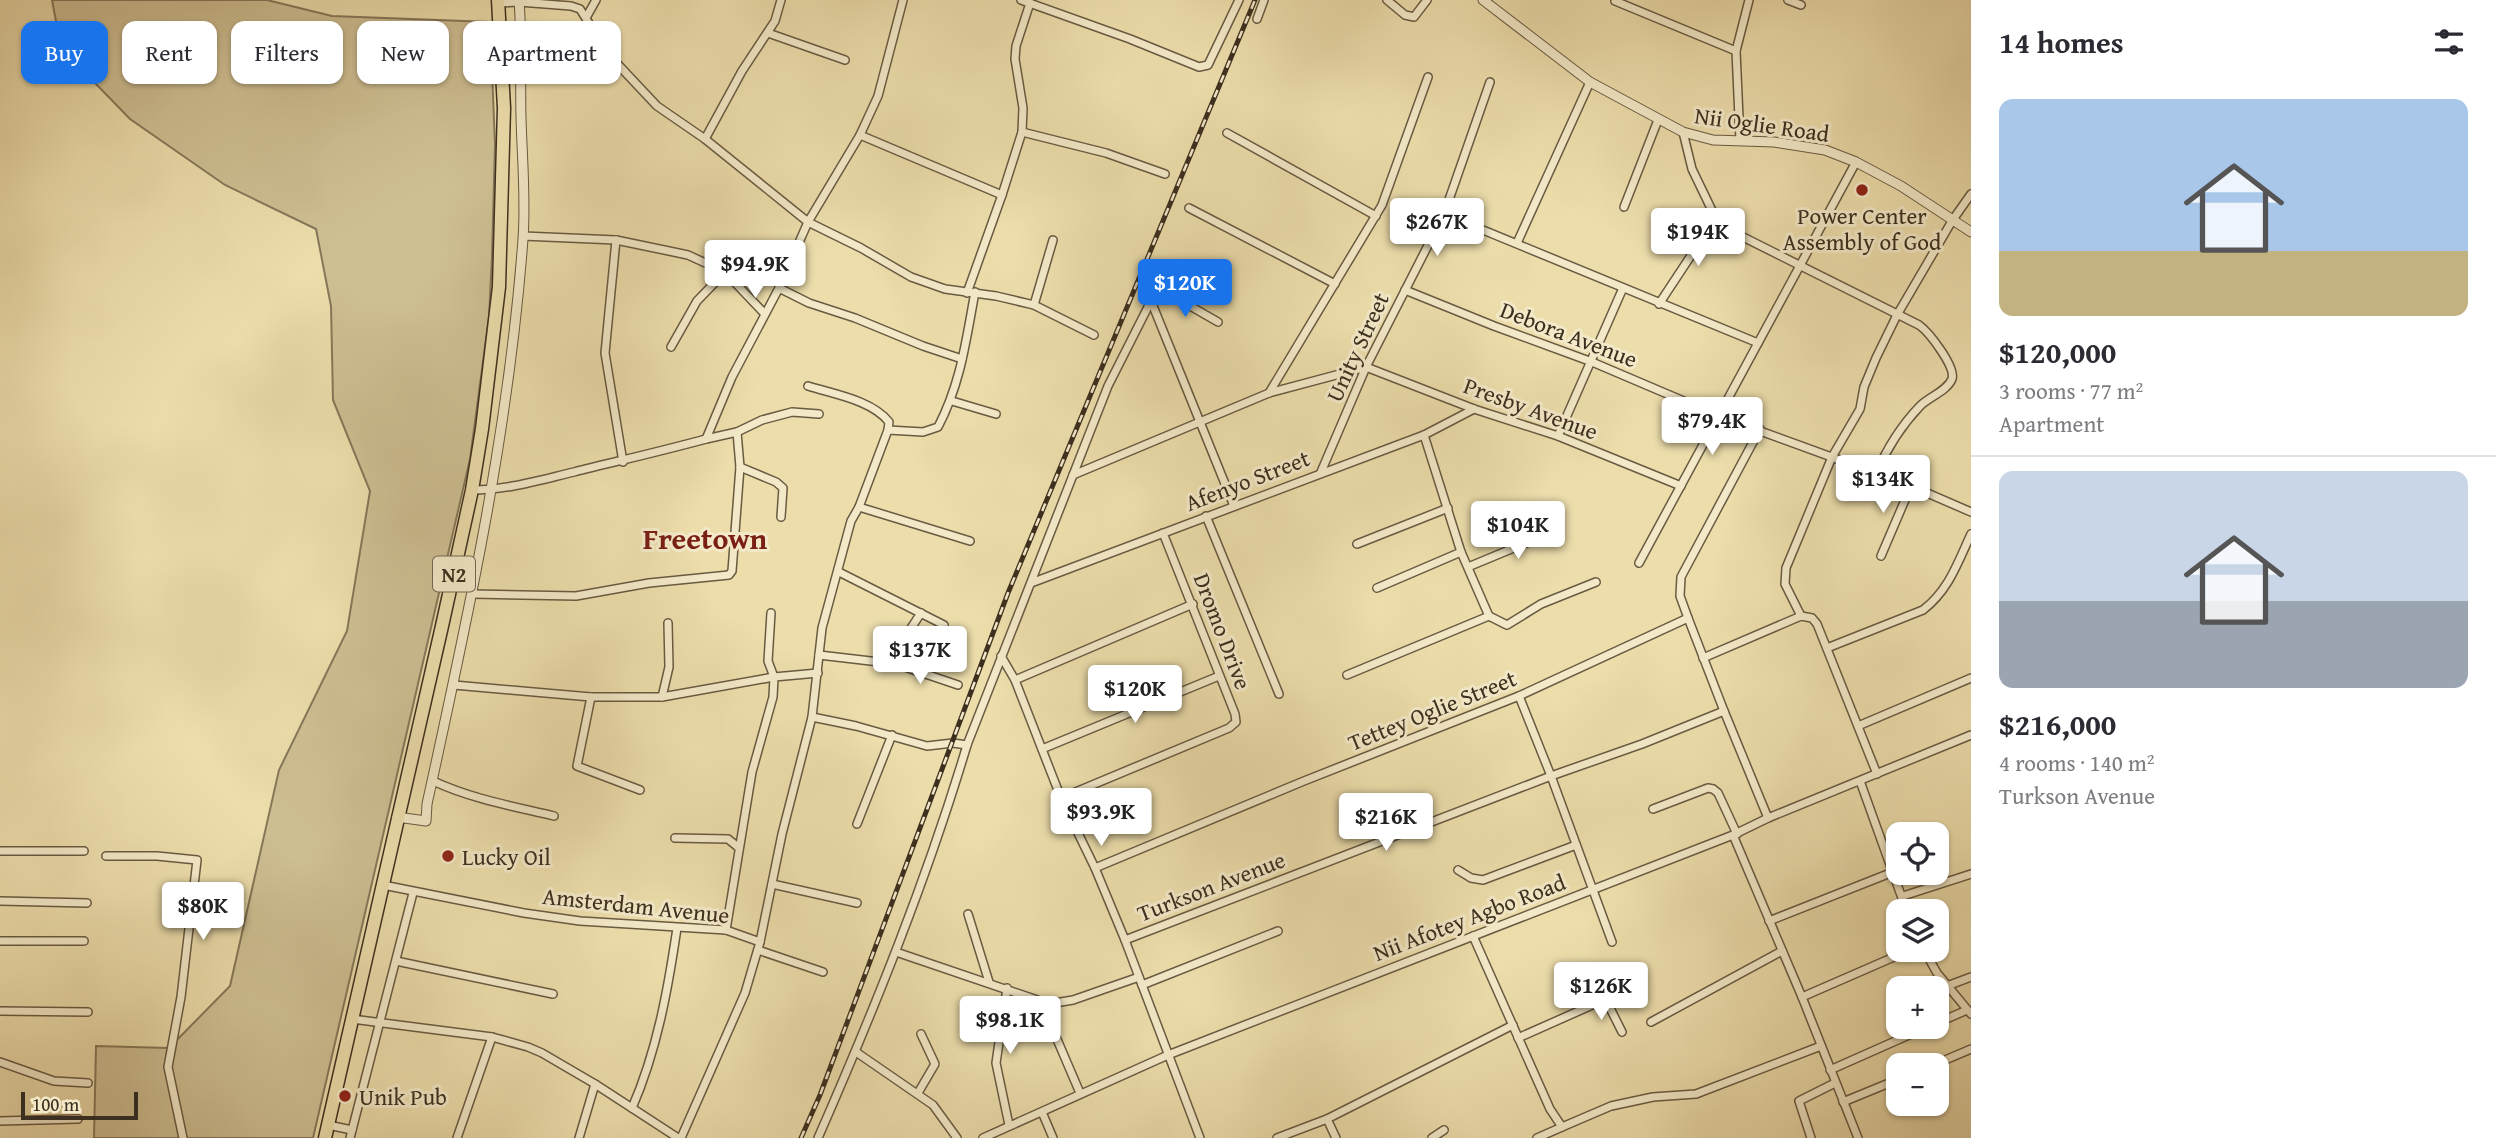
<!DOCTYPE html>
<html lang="en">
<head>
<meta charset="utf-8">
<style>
  :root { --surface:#fff; --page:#f2f2f3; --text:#2b2b33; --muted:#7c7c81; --line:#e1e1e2; --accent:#1a73e8 }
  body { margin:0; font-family:"Gentium Book Plus",serif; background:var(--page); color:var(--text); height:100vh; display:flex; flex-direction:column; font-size:26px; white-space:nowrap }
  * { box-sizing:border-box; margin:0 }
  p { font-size:23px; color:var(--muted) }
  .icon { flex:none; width:38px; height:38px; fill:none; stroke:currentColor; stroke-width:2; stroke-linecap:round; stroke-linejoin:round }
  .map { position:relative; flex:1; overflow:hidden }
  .panel { display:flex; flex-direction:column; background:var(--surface); width:525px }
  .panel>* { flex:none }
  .hud { position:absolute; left:21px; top:21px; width:665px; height:63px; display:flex; gap:14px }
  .tools { position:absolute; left:1886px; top:822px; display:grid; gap:14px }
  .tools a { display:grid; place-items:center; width:63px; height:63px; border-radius:14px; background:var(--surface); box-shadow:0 2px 5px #0004; font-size:35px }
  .scale { position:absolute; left:21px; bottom:18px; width:117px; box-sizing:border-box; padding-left:7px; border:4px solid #3d2f1f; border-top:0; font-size:19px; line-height:24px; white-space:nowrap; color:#3d2f1f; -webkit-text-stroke:5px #f3e9c8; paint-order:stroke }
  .price { position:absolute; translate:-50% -60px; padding:0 16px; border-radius:7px; background:#fff; color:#222; font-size:23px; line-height:46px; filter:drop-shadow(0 2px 4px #0008) }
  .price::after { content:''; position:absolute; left:50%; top:42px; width:21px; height:16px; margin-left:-10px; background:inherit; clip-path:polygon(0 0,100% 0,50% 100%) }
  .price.on { background:var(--accent); color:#fff }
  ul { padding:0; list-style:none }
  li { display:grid; align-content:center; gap:14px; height:371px; padding:0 28px }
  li+li { border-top:2px solid var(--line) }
  li span { display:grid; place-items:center; height:217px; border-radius:14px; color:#555 }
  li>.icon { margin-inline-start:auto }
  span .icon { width:126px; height:126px; fill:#fffc; stroke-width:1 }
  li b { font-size:30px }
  h2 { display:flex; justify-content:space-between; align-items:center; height:84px; padding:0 28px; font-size:30px }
  .pill { padding:0 24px; border-radius:14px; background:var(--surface); box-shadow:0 2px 5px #0004; font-size:24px; line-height:63px }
  .pill.on { background:var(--accent); color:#fff }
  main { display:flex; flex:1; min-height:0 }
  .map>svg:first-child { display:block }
</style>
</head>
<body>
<main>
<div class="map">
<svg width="1971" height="1138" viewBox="0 0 1971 1138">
  <rect width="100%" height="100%" fill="#ecddab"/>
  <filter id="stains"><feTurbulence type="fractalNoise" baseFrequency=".00286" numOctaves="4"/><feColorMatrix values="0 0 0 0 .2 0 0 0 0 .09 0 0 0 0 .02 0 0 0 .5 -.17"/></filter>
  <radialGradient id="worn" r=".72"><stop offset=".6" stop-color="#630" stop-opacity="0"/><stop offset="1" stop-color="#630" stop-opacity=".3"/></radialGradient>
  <!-- green -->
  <polygon fill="#cebf93" stroke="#867759" stroke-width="2" points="52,0 267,0 332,16 490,22 495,144 492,256 489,317 470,459 313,1138 94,1138 96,1046 169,1048 230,986 279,770 347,631 370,491 333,400 331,306 316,229 225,185 130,119 61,48"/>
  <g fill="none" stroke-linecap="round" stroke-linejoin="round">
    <!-- minor casing -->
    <g stroke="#695a42" stroke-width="10">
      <g id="minor">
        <polyline points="1021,0 1130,39 1199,67 1208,65 1239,0"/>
        <polyline points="1387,0 1405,15 1414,17 1427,0"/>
        <polyline points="1788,0 1801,5"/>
        <polyline points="1615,1 1736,51"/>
        <polyline points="498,3 519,2 571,6 580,9 609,55 657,106 705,139 808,222 860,135 878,96 903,0"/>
        <polyline points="587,16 596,0"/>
        <polyline points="1257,19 1264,0"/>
        <polyline points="768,33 845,60"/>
        <polyline points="1022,132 1106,153 1165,174"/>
        <path d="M 1683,132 L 1692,169 L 1719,225 L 1919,325 C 1929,332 1956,367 1952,379 C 1947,391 1929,397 1920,406 C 1900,427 1887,448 1876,474"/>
        <polyline points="1227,133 1376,216"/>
        <polyline points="860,135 1002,195 967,293"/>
        <polyline points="705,139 742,71 775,21 781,0"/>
        <polyline points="1740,140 1736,51 1749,0"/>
        <polyline points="1002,195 1022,132 1023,108 1015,59 1016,46 1030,3"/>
        <polyline points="1624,207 1658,120"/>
        <polyline points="1189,208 1335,284"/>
        <polyline points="1444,214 1758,343"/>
        <polyline points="523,236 616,240 688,255 725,272 764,313"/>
        <polyline points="616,240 605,353 623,462"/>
        <polyline points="1517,243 1590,82"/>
        <polyline points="779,288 809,303 855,318 923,346 962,359"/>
        <polyline points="1405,290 1494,326 1592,362 1719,416 1911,486 1971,512"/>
        <polyline points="1151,301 1234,506"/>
        <polyline points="1659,304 1692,254 1689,234 1691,228 1714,218"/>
        <polyline points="1034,305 1053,240"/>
        <polyline points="671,347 697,301 725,272"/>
        <polyline points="1366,367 1474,409 1558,436 1681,486"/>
        <path d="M 808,386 C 833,394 872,400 889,422 L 888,430"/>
        <polyline points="1269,393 1382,205 1428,77"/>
        <polyline points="952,401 996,414"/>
        <polyline points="819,414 792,412 762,420 737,432 706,439 732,377 779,288 808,222 861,248 911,277 945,289 996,296 1034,305 1094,335"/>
        <polyline points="1424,435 1461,552 1485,607 1489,616 1507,625 1541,604 1596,582"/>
        <polyline points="1558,436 1623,288"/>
        <polyline points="740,467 776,482 783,488 781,517"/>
        <polyline points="1321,472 1366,367 1444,214 1490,82"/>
        <polyline points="1073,475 1269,393 1366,367"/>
        <path d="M 472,490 C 507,490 540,480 574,472 C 618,461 662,451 706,439"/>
        <polyline points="859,507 970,541"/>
        <polyline points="1206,516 1279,694"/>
        <polyline points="1357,544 1448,508"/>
        <polyline points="1881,556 1911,486"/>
        <polyline points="1639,563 1856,162"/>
        <polyline points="1468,567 1557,530"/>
        <polyline points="839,572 944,625"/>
        <polyline points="1031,583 1424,435 1474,409"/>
        <polyline points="1377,588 1461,552"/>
        <polyline points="473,594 576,596 649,583 729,575 732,571 740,467 737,432"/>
        <polyline points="1801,616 1785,584 1786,568 1832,457 1860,409 1864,387 1876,358 1897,315 1952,221 1971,194"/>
        <polyline points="1688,618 1680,596 1681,577 1760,429"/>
        <path d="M 1827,648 L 1923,610 C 1949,590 1958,562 1971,534"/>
        <polyline points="819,655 888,663 921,613"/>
        <polyline points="1001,656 1015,680 1061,798 1095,868 1125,940 1200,1138"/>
        <polyline points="1703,658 1801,616 1812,618 1817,624 1877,774"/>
        <polyline points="890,662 958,685"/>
        <polyline points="1347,675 1489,616"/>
        <polyline points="1015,680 1193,604"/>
        <polyline points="454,685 591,697 662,697 774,677 818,673"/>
        <polyline points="1519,696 1551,776 1642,744 1724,711 1768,818"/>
        <polyline points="591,697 577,766 640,790"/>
        <polyline points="662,697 669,667 668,623"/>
        <polyline points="812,717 856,726 927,746 953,743 967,745"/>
        <polyline points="1858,726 1971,678"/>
        <polyline points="1042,749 1219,676"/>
        <path d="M 433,781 C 472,799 512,806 554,816"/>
        <polyline points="1860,781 1907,912"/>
        <polyline points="1061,798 1229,728 1236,722 1235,714 1163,533"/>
        <polyline points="1653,809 1708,788 1713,789 1718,793 1737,834"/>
        <polyline points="857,824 892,735"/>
        <polyline points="1733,835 1802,997 1858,1138"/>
        <polyline points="675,838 728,839 738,847"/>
        <polyline points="0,851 84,851"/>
        <polyline points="106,856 157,856 197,860 181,997 168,1067 183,1138"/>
        <polyline points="1095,868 1304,781 1519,696 1688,618 1724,711"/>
        <polyline points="1458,870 1471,878 1483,880 1576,845"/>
        <polyline points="772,884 857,903"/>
        <polyline points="383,885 524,913 580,921 726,930 760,942 745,993 681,1138"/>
        <polyline points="1903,896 1971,874"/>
        <polyline points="0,901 87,903"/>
        <polyline points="968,914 989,982"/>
        <polyline points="1769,921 1893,872"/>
        <polyline points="726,930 752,772 773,697 774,677 768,661 771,613"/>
        <polyline points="1473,936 1550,1109 1562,1127 1611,1106 1653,1097 1696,1094 1821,1046"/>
        <polyline points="1125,940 1551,776 1612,942"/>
        <polyline points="0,941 84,941"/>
        <path d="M 760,942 L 782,834 L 812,717 L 822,628 L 851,521 L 859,507 L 888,430 L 923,432 L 938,427 C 961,383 966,340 975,292"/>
        <polyline points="758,950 823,972"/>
        <polyline points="1924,950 1937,973 1971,1014"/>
        <polyline points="896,952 1049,1004 1073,1000 1139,977"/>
        <polyline points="396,961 553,994"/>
        <polyline points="1142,985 1278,931"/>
        <polyline points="1947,986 1971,977"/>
        <polyline points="1007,988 996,1063 1009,1125"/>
        <polyline points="1802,997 1910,950"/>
        <polyline points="1605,998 1622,1032"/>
        <polyline points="1041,1002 1080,1093"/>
        <polyline points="0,1011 88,1012"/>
        <polyline points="352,1019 492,1037 528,1047 542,1053 595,1084 678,1138"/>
        <polyline points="1651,1022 1782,951"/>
        <polyline points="1937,1023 1967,1010"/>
        <polyline points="1518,1038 1626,990"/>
        <polyline points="856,1052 933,1105 957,1138"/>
        <polyline points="0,1062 54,1081 88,1083"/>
        <polyline points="1931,1066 1971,1049"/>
        <polyline points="1830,1070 1927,1027"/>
        <polyline points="918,1093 935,1064 921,1034"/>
        <polyline points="1843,1102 1899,1079"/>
        <path d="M 632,1108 C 657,1051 668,989 677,928"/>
        <polyline points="1042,1112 1053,1138"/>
        <polyline points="1327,1119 1336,1138"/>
        <polyline points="0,1121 78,1119"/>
        <polyline points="328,1125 352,1130"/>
        <polyline points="350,1138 413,893"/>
        <polyline points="457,1138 492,1037"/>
        <polyline points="579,1138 595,1084"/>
        <path d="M 818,1138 C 874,1010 927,879 967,745 L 1108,386 L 1151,301 L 1160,291 L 1166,292 L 1218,322"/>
        <polyline points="983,1138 1168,1055 1733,835 1768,818 1971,735"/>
        <polyline points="1277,1138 1327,1119 1513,1025"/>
        <polyline points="1432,1138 1444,1130"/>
        <polyline points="1537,1138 1562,1127"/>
        <polyline points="1811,1138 1799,1101 1835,1083"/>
      </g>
    </g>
    <!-- tertiary casing -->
    <g stroke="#695a42" stroke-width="11">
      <g id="tertiary">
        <polyline points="1483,0 1590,82 1683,132 1713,140 1774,142 1825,150 1856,162 1901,186 1971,232"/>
        <path d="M 397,817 L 426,821 L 427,804 C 468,617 509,430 523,239 C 526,198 522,158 521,117 C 520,78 522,39 519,0"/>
      </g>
    </g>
    <!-- trunk casing -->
    <g stroke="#3d2f1f" stroke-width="15">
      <polyline id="trunk" points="325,1138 442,626 472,490 482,429 499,287 504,108 498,0"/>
    </g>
    <!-- minor -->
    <use href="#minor" stroke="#f3e9c8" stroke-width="7"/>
    <!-- tertiary -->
    <use href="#tertiary" stroke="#f3e9c8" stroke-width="9"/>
    <!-- trunk -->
    <use href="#trunk" stroke="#ecddab" stroke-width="12"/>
    <!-- rail casing -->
    <g stroke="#3d2f1f" stroke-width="5">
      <polyline id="rail" points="801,1138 820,1095 1008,593 1255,0"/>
    </g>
    <!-- rail -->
    <use href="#rail" stroke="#f3e9c8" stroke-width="2.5" stroke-dasharray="8" stroke-linecap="butt"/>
  </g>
  <!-- markers -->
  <g fill="#8f2418" stroke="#f3e9c8" stroke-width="2.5">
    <circle cx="1862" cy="190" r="7"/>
    <circle cx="448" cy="856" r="7"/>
    <circle cx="345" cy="1096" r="7"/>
  </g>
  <g text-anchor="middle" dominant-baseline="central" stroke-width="6" stroke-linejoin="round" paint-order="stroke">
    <!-- shield labels -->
    <rect fill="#f3e9c8" stroke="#746752" stroke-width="2" x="433" y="556.5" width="42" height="35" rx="5"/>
    <g font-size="21" font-weight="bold" fill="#3d2f1f">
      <text x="454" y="574">N2</text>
    </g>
    <!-- street labels -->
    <g font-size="23" fill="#3d2f1f" stroke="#f3e9c8">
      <text transform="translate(1762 124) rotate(8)">Nii Oglie Road</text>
      <text transform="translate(1569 334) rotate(21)">Debora Avenue</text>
      <text transform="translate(1357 347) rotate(-65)">Unity Street</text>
      <text transform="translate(1531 408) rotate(20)">Presby Avenue</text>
      <text transform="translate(1247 480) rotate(-21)">Afenyo Street</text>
      <text transform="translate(1223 631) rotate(69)">Dromo Drive</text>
      <text transform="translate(1432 710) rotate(-22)">Tettey Oglie Street</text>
      <text transform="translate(1211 886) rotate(-21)">Turkson Avenue</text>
      <text transform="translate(636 905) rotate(6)">Amsterdam Avenue</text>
      <text transform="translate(1469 917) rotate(-21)">Nii Afotey Agbo Road</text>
    </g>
    <!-- poi labels -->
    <g font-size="23" fill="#3d2f1f" stroke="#f3e9c8" text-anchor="start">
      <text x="1862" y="215" text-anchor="middle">Power Center<tspan x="1862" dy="26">Assembly of God</tspan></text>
      <text x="462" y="856">Lucky Oil</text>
      <text x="359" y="1096">Unik Pub</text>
    </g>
    <!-- district labels -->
    <g font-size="30" font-weight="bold" fill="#7a1f14" stroke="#f3e9c8">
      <text x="705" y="538">Freetown</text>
    </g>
  </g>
  <rect width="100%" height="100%" filter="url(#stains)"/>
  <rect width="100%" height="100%" fill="url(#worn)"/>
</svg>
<div class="tools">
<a><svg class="icon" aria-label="locate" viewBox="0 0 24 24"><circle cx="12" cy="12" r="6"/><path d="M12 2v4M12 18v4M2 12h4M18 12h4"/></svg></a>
<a><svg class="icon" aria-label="layers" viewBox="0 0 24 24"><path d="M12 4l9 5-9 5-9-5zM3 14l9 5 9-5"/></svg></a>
<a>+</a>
<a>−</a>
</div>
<div class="scale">100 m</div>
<b class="price" style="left:1437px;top:258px">$267K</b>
<b class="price" style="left:1698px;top:268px">$194K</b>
<b class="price" style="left:755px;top:300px">$94.9K</b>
<b class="price on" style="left:1185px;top:319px">$120K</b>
<b class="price" style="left:1712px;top:457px">$79.4K</b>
<b class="price" style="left:1883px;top:515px">$134K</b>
<b class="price" style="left:1518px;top:561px">$104K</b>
<b class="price" style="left:920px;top:686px">$137K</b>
<b class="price" style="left:1135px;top:725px">$120K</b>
<b class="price" style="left:1101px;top:848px">$93.9K</b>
<b class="price" style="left:1386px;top:853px">$216K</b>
<b class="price" style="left:203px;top:942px">$80K</b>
<b class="price" style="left:1601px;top:1022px">$126K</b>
<b class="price" style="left:1010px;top:1056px">$98.1K</b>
<div class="hud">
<a class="pill on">Buy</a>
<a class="pill">Rent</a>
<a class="pill">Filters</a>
<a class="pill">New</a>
<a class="pill">Apartment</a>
</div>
</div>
<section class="panel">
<h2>14 homes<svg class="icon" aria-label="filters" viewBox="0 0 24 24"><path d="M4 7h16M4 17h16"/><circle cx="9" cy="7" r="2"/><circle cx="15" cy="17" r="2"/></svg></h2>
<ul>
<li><span style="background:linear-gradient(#a9c7e8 70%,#c2b280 0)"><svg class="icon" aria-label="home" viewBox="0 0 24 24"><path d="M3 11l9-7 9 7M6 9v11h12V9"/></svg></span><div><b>$120,000</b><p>3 rooms · 77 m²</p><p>Apartment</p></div></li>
<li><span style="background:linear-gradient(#c9d6e8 60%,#9aa5b1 0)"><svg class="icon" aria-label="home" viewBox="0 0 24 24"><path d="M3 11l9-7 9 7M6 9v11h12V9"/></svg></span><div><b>$216,000</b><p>4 rooms · 140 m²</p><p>Turkson Avenue</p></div></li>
</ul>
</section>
</main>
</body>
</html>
